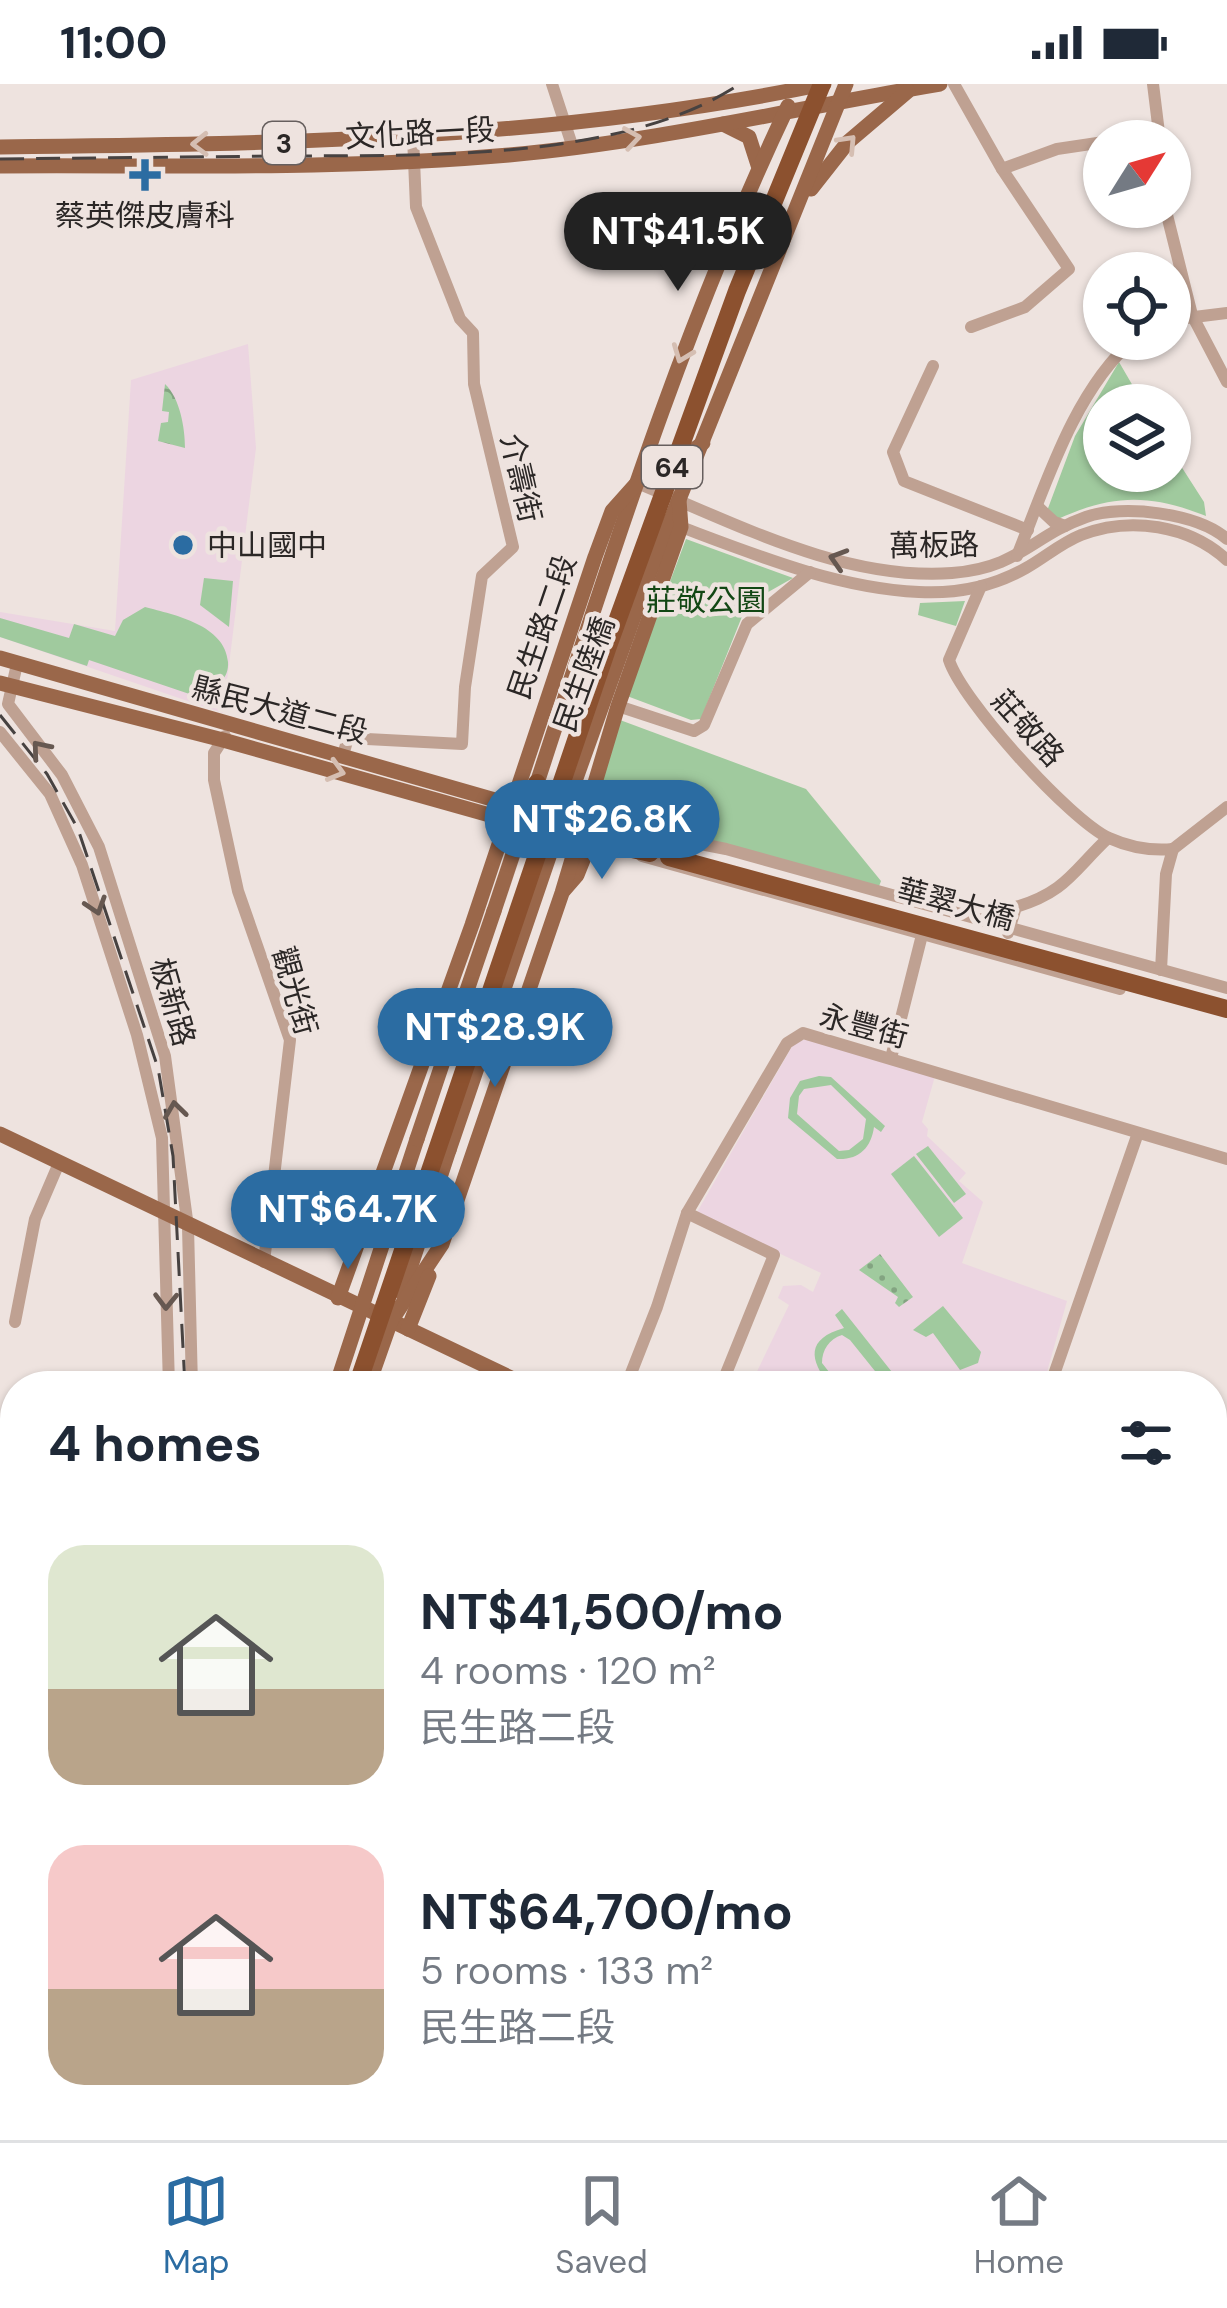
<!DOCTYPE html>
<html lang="en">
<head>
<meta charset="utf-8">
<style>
  :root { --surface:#fff; --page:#f2f2f3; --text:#1f2937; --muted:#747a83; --line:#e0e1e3; --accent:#2b6ca2 }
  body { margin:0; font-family:"DM Sans","Noto Sans TC",sans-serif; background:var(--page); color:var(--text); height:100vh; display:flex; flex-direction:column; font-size:45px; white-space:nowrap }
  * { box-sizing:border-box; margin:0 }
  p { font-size:39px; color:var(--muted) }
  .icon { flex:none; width:66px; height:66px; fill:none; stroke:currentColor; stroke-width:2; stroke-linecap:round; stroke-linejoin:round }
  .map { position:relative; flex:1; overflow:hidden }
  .side { position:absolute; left:0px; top:1287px; width:1227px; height:771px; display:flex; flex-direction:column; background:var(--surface); border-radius:48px 48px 0 0; box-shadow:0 3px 9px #0004 }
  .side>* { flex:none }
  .needle { width:78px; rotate:53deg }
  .buttons { position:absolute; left:1083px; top:36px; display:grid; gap:24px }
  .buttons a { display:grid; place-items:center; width:108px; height:108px; border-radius:50%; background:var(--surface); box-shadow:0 3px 9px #0004; font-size:60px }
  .price { position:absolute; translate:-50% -102px; padding:0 27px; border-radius:42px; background:var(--accent); color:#fff; font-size:39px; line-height:78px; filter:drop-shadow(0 3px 6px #0008) }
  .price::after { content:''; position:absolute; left:50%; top:72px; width:36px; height:27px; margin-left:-18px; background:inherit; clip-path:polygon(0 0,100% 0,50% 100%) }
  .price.selected { background:#222; color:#fff }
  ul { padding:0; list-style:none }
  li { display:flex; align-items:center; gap:36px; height:300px; padding:0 48px }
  li span { display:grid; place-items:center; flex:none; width:336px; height:240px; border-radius:36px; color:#555 }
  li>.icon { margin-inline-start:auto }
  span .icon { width:144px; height:144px; fill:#fffc; stroke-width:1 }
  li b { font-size:51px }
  h2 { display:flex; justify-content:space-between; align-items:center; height:144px; padding:0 48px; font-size:51px }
  .status { display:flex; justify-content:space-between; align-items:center; height:84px; padding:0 60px; background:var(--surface); direction:ltr }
  .status svg { height:33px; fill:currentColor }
  .tab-bar { display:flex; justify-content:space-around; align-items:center; height:168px; border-top:3px solid var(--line); background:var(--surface); font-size:33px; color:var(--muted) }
  .tab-bar a { display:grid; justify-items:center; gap:6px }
  .tab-bar .selected { color:var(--accent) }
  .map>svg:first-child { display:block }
</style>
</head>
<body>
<div class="status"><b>11:00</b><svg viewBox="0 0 49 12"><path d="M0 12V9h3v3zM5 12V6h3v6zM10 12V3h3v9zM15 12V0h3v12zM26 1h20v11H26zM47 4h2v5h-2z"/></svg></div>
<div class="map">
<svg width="1227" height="2056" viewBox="0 0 1227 2056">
  <defs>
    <pattern id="forest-crowns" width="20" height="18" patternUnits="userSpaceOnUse" patternTransform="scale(3)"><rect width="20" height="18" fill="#a0ca9e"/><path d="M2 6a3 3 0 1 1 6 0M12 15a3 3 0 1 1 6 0" fill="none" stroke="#83a481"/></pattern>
    <pattern id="garden-dots" width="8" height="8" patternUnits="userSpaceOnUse" patternTransform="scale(3)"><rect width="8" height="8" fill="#a0ca9e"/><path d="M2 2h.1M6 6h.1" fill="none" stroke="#83a481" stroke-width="1.8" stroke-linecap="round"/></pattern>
  </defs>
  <rect width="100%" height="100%" fill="#eee3df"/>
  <!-- industrial -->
  <polygon fill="#ebd8c8" points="0,1887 15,1891 15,1954 0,1981"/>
  <!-- education -->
  <g fill="#ecd5e1">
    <polygon points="248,260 256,364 223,629 0,553 0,528 115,547 131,296"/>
    <polygon points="807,955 935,992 922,1038 928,1045 927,1052 966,1089 959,1097 983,1118 962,1179 1067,1217 1043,1302 750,1302 789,1221 778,1214 783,1202 801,1201 813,1208 821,1189 696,1130 794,959"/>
  </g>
  <!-- green -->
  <g fill="#a0ca9e" fill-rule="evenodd">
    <path d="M 1119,278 L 1144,321 L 1104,321 L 1104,387 L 1170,387 L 1170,365 L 1204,418 L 1206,432 C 1150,410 1113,410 1058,435 L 1047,427 L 1075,352 Z"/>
    <polygon points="686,455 793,494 747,520 701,635 691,636 627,612"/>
    <polygon points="204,494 233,497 229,543 200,521"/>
    <polygon points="965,517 956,542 918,531 920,519"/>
    <path d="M 145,523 C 175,531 225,541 228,578 C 229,594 219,600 207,607 L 218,611 L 216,619 L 89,576 L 87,582 L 0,553 L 0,534 L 69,554 L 74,540 L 115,552 L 123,536 Z"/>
    <polygon points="620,636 806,705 881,797 878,805 591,726"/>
    <path d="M 819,992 L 831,993 L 885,1042 L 881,1048 L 874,1043 C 871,1064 859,1076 837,1075 L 788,1034 L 790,1014 L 800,997 ZM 831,1001 L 866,1035 L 863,1055 L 849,1066 L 839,1067 L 797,1030 L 799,1012 L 804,1005 Z"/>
    <polygon points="928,1062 966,1110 954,1119 916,1070"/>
    <polygon points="914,1072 963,1134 939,1153 891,1090"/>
    <polygon points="943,1222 981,1268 978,1279 960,1286 933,1249 926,1253 913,1246"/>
    <path d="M 842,1225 L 903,1302 L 887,1302 L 850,1256 L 842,1251 C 829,1255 822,1266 822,1279 L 840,1302 L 830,1302 C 809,1275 806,1255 844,1244 L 835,1231 Z"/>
    <polygon points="1046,2043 1095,2043 1107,2056 1027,2056"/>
  </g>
  <!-- forest -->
  <path fill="url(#forest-crowns)" d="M 165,300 C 180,314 185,344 185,364 L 158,357 L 161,339 L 168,338 L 169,328 L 162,327 Z"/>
  <!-- garden -->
  <polygon fill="url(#garden-dots)" points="880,1170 913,1213 899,1223 895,1219 898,1213 859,1186"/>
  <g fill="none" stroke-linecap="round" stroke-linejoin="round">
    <!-- minor -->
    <g stroke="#bfa192" stroke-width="12">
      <polyline points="552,0 573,64"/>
      <polyline points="954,0 1002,85 1069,185 1025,223 971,243"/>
      <polyline points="1153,0 1160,57"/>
      <polyline points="1111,57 1160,50"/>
      <polyline points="1002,85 1057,65 1104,58"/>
      <polyline points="1165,123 1192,231 1227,298"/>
      <polyline points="1170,236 1227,229"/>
      <polyline points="933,282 893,368 904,397 1028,446"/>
      <path d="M 637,399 C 735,439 843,497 952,489 C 1019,484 1032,452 1086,433 C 1123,420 1197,429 1227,455"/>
      <polyline points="1038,423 1054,438 1065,442"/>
      <path d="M 681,443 C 758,472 837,504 919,508 C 956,510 994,502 1026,484 C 1044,474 1061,459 1081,451 C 1130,432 1189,441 1227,476"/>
      <path d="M 1017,472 C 1046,400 1074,307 1134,255"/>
      <path d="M 981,502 L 949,576 C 962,617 1070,736 1109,754 C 1129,763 1152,767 1173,765"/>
      <polyline points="17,580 8,620 62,691 99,763 165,972 188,1143 192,1302"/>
      <polyline points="618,622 694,647 704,641 747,540 810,488"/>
      <polyline points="0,648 50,710 82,781 137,951 162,1054 169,1302"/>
      <polyline points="225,652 214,669 214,696 238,807 290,956 264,1178"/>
      <polyline points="343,671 348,654 462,660 465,603 482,492 513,463 474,300 473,249 460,235 416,123 413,53"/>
      <polyline points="655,751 726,765 1227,904"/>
      <polyline points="1173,765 1227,723"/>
      <polyline points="642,772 1120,905"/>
      <path d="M 1008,849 L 1016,823 C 1066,808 1073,787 1108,754"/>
      <polyline points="1161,886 1166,790 1173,765"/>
      <polyline points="891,974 923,847"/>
      <polyline points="687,1129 774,1171 721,1302"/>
      <polyline points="15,1238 35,1135 59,1079"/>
      <polyline points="626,1302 657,1223 687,1129 787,959 803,949 1227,1075"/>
      <polyline points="1050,1302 1138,1049"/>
      <polyline points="0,1359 15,1365"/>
      <polyline points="1212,1557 1227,1544"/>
      <polyline points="1212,1575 1227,1562"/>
      <polyline points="0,1622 15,1625"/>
      <polyline points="0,1670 15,1674"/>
      <polyline points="0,1753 15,1736"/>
      <polyline points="1212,1924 1227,1914"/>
      <polyline points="1212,2036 1227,2036"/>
      <polyline points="236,2043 243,2056"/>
      <polyline points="437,2043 447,2056"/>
      <polyline points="1103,2043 1116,2056"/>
      <polyline points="490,2056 508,2043"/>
      <polyline points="515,2056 536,2043"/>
      <polyline points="1010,2056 1030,2043"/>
      <polyline points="1136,2056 1159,2043"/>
    </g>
    <!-- major -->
    <g stroke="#9a674a" stroke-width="15">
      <polyline points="723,40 749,53 758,81"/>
      <path d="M 0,63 C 276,60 553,56 824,0"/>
      <path d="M 0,82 C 170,81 340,86 509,71 C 654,58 797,24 940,0"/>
      <polyline points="811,105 848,58 908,7"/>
      <polyline points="649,365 655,383 662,388 703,359"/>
      <polyline points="0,574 516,722"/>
      <polyline points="0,599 223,656 511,737"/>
      <path d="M 537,699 C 612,470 684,240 788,22"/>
      <polyline points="570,711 651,485 846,0"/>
      <polyline points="564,806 577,791 591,756"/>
      <polyline points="462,921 494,827"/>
      <polyline points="0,1050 528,1302"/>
      <polyline points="402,1209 449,1066"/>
      <polyline points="338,1214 472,841 595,473 612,427 637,399"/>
      <polyline points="391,1237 442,1160 562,809 618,622 681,443 679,416"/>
      <polyline points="408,1245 429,1192"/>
      <polyline points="336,1302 417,1055"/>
      <polyline points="368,1302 393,1231"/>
      <polyline points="1212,1573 1227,1576"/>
      <polyline points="1212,1587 1227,1592"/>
      <polyline points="276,2043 278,2056"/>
    </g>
    <!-- highway -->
    <g stroke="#8c512f" stroke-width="18">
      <polyline points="598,742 672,763"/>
      <polyline points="596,757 650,769"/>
      <polyline points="256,2043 258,2056"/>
    </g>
    <!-- rail -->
    <g stroke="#474241" stroke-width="3" stroke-dasharray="24 12" stroke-linecap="butt">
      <path d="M 0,75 C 95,74 189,73 284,72 C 423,71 621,78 740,0"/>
      <polyline points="0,631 47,690 78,745 158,984 173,1072 185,1302"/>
      <polyline points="237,2043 239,2056"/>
    </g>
    <!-- major-bridge -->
    <g stroke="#9a674a" stroke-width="15">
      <polyline points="494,827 528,725"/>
      <polyline points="417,1055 462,921"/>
      <polyline points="449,1066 570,711"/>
    </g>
    <!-- highway-bridge -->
    <g stroke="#8c512f" stroke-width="18">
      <polyline points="530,762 537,699"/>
      <polyline points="669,773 1227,925"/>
      <polyline points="357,1302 608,562 737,207 822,0"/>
    </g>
  </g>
  <!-- one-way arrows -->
  <defs><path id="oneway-chevron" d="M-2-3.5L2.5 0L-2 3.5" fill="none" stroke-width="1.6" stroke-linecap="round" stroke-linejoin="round" transform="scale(3)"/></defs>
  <g stroke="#d5beb2">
    <use href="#oneway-chevron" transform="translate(632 54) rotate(-9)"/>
    <use href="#oneway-chevron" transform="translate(848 59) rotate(-47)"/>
    <use href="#oneway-chevron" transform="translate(200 60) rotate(179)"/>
    <use href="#oneway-chevron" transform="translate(682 270) rotate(111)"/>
    <use href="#oneway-chevron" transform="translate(336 687) rotate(16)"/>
  </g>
  <g stroke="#665851">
    <use href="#oneway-chevron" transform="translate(838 475) rotate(-163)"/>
    <use href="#oneway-chevron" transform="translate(40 665) rotate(-130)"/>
    <use href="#oneway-chevron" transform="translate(96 822) rotate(72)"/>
    <use href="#oneway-chevron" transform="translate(175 1026) rotate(-98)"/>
    <use href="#oneway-chevron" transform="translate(166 1217) rotate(91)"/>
  </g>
  <!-- markers -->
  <g fill="#2b6ca2" stroke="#eee3df" stroke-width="4.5">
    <path d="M139 73h12v12h12v12h-12v12h-12v-12h-12v-12h12z"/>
    <circle cx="183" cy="461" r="12"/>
  </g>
  <g text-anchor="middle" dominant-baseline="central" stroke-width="9" stroke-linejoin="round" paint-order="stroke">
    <!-- shield labels -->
    <g fill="#eee3df" stroke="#665f5e" stroke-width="3">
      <rect x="263" y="38" width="42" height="42" rx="9"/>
      <rect x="642" y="362" width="60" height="42" rx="9"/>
    </g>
    <g font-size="27" font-weight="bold" fill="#2b2726">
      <text x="284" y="59">3</text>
      <text x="672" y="383">64</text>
    </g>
    <!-- street labels -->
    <g font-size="30" fill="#2b2726" stroke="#eee3df">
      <text transform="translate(420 49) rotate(-3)">文化路一段</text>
      <text transform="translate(521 394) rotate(77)">介壽街</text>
      <text transform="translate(934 461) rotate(-1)">萬板路</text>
      <text transform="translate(542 543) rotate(-71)">民生路二段</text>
      <text transform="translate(584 590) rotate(-70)">民生陸橋</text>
      <text transform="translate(280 626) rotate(15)">縣民大道二段</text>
      <text transform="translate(1028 644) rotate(48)">莊敬路</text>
      <text transform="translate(956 820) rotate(15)">華翠大橋</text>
      <text transform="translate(295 907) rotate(74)">觀光街</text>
      <text transform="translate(173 918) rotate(74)">板新路</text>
      <text transform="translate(864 942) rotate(15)">永豐街</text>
    </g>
    <!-- poi labels -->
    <g font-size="30" fill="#2b2726" stroke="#eee3df">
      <text x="145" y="131">蔡英傑皮膚科</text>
      <text x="207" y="461" text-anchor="start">中山國中</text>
    </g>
    <!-- park labels -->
    <g font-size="30" fill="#124714" stroke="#eee3df">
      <text x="706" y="516">莊敬公園</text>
    </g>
  </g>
</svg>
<div class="buttons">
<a><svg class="needle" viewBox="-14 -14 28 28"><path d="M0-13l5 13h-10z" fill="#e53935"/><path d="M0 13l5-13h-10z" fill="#747a83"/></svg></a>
<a><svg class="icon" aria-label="locate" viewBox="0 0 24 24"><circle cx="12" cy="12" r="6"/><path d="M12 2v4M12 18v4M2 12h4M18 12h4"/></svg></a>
<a><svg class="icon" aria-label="layers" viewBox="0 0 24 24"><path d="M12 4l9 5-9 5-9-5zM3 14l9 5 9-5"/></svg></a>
</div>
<b class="price selected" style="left:678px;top:210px">NT$41.5K</b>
<b class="price" style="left:602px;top:798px">NT$26.8K</b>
<b class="price" style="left:495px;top:1006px">NT$28.9K</b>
<b class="price" style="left:348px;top:1188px">NT$64.7K</b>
<section class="side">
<h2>4 homes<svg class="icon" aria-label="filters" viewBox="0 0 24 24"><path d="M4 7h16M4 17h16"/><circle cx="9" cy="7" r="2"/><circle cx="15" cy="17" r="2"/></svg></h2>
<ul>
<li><span style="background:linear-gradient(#dfe7d0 60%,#b9a48a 0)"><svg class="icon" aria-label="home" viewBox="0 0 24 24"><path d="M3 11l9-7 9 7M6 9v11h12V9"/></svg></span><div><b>NT$41,500/mo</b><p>4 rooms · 120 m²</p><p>民生路二段</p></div></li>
<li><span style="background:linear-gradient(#f6c9c9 60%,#b9a48a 0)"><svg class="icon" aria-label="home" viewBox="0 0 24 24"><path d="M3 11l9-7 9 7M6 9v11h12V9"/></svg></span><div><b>NT$64,700/mo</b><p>5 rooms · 133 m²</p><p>民生路二段</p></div></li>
</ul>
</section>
</div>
<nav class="tab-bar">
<a class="selected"><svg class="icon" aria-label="map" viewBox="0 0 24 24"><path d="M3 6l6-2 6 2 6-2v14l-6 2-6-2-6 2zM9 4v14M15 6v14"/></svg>Map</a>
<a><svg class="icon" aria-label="saved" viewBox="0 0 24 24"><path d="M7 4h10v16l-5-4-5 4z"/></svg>Saved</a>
<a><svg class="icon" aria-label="home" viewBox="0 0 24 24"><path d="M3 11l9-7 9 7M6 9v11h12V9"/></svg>Home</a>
</nav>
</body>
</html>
